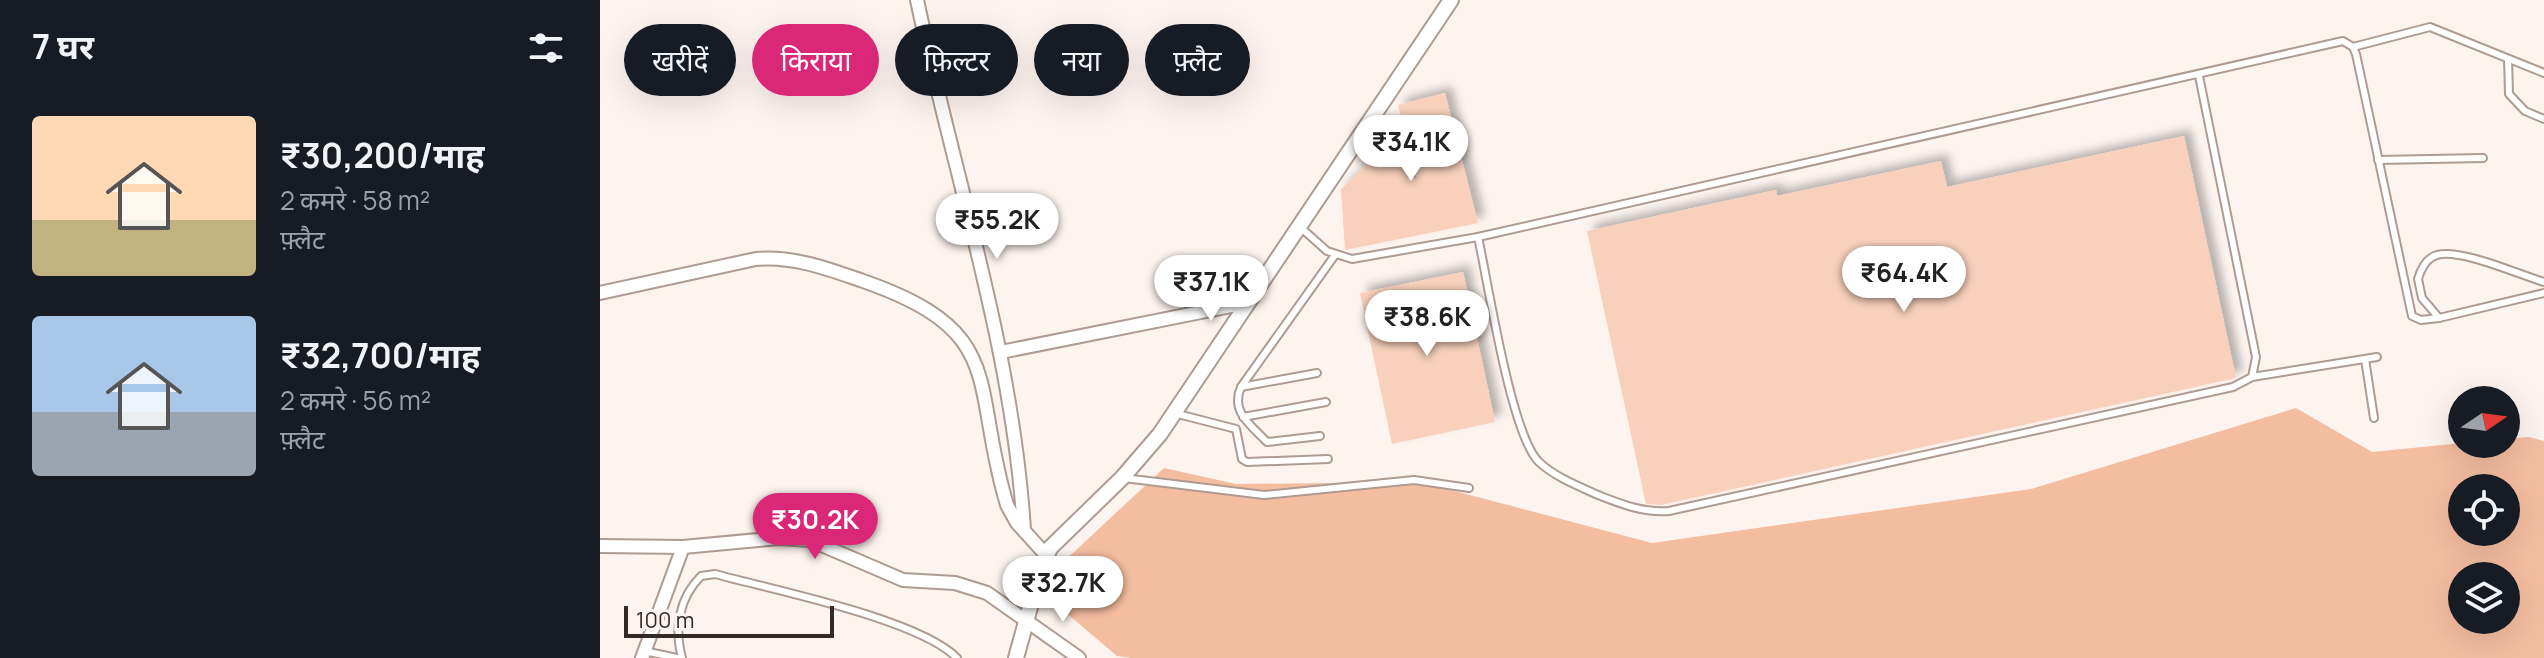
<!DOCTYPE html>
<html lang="hi">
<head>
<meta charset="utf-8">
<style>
  :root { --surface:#171b24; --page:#20242c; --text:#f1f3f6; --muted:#9ea1a6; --accent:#db2777 }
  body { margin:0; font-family:Manrope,"Noto Sans Devanagari",sans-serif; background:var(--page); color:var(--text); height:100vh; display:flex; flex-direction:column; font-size:30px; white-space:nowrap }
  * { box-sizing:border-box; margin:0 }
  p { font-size:26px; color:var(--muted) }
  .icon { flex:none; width:44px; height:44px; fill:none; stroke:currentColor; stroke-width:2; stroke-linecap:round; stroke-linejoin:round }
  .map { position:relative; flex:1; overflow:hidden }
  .drawer { display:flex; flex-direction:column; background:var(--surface); width:600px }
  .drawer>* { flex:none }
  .banner { position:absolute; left:24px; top:24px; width:760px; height:72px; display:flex; gap:16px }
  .needle { width:52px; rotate:77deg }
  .controls { position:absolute; left:1848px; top:386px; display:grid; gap:16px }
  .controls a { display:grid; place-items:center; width:72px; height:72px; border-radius:50%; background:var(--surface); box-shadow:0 8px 32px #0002; font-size:40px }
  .scale { position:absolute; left:24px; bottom:20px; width:210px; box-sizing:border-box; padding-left:8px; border:4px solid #322a26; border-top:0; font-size:22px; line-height:28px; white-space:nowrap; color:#322a26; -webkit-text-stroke:6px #fdf4f0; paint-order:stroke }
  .price { position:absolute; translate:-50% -68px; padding:0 18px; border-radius:28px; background:#fff; color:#222; font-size:26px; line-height:52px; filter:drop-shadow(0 2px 4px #0008) }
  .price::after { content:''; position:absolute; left:50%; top:48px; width:24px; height:18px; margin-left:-12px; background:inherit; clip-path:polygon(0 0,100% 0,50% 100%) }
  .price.active { background:var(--accent); color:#fff }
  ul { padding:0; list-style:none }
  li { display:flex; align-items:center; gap:24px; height:200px; padding:0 32px }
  li span { display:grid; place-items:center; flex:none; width:224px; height:160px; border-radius:8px; color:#555 }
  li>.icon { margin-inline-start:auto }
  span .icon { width:96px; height:96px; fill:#fffc; stroke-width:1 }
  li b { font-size:34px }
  h2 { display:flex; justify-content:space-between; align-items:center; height:96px; padding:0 32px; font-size:34px }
  .chip { padding:0 28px; border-radius:36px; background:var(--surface); box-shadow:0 8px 32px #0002; font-size:28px; line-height:72px }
  .chip.active { background:var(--accent); color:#fff }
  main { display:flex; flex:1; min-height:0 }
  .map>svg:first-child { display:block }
</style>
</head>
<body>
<main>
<section class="drawer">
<h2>7 घर<svg class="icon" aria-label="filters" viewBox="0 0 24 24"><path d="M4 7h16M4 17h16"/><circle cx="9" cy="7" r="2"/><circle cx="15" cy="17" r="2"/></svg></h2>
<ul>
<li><span style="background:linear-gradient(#ffd9b3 65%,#c2b280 0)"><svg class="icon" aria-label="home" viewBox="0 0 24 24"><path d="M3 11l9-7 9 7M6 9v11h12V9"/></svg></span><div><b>₹30,200/माह</b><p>2 कमरे · 58 m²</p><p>फ़्लैट</p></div></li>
<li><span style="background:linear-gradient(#a9c7e8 60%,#9aa5b1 0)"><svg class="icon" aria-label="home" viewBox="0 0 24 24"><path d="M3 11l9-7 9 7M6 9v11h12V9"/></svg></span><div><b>₹32,700/माह</b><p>2 कमरे · 56 m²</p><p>फ़्लैट</p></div></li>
</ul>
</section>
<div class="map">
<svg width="1944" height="658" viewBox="0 0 1944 658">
  <defs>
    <filter id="shadow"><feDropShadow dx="7" dy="-7" stdDeviation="4" flood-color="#0004"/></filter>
  </defs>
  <rect width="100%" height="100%" fill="#fdf4f0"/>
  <!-- green -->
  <path fill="#f5bda0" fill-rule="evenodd" d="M 1696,408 L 1772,452 L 1862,443 L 1906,444 L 1906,439 L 1929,437 L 1944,441 L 1944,658 L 531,658 L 517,656 L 451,600 L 459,566 L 564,468 L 636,484 L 820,482 L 1052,543 L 1431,489 ZM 1862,488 L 1906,488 L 1906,532 L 1862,532 ZM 1862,576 L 1906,576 L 1906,620 L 1862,620 Z"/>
  <!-- building -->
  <g fill="#f8d0bb" filter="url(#shadow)">
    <polygon points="845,93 878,223 745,250 741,189 784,149 817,180 798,105"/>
    <polygon points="1584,136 1636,378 1061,505 1046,504 987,231 1176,190 1177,196 1341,161 1347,187"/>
    <polygon points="863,272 895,422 792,444 760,293"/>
  </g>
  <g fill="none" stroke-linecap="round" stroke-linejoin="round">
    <!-- service casing -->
    <g stroke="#ae9b91" stroke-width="10">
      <g id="service">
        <polyline points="1753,47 1830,27 1944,73"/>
        <polyline points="1908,59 1909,94 1925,111 1944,119"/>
        <polyline points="1778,160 1883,158"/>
        <polyline points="699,226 727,251 752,259 878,237 1743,41 1753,47 1756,54 1812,316 1821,320 1839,318 1944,293"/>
        <path d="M 878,237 C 888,282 911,435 939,462 C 955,477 978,486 998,495 C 1021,504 1043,513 1069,511 L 1633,387 L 1652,377 L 1656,357 L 1599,76"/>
        <path d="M 1839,318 L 1822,298 L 1818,279 C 1821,269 1826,258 1837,255 C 1860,248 1920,275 1944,282"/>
        <polyline points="1765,359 1774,418"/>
        <polyline points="1652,377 1777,357"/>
        <polyline points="641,387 717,373"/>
        <polyline points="574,413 636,429 642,459 647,462 728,459"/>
        <polyline points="643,417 726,402"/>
        <path d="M 720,436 L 667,442 C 651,425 630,412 641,387 L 735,255"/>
        <polyline points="524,478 664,495 814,480 869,488"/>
        <polyline points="44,651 77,658"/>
        <path d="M 82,658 C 74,628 79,598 101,576 L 115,574 C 173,590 319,619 357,658"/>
      </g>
    </g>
    <!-- minor casing -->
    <g stroke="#ae9b91" stroke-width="16">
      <g id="minor">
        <path d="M 317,0 C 354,176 413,350 424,530"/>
        <path d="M 0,293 L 156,259 C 195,256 228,269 263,281 C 409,332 370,382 407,505 L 417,523 L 446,555"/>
        <polyline points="401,352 646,303"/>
        <polyline points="0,546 83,547 179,538 210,540 303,580 355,583 387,593 479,658"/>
        <polyline points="42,658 83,547"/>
      </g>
    </g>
    <!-- tertiary casing -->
    <g stroke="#ae9b91" stroke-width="18">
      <polyline id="tertiary" points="416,658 437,582 450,548 522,478 560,434 851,0"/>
    </g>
    <!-- service -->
    <use href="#service" stroke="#fff" stroke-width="6"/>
    <!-- minor -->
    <use href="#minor" stroke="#fff" stroke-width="12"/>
    <!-- tertiary -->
    <use href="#tertiary" stroke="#fff" stroke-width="14"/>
  </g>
</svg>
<div class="controls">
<a><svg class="needle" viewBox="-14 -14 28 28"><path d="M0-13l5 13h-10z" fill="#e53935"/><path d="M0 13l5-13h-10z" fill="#9ea1a6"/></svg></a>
<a><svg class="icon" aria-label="locate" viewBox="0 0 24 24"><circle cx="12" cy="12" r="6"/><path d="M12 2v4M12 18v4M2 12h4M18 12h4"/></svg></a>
<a><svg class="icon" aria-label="layers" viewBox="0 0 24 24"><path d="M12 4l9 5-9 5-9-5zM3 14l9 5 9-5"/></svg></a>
</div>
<div class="scale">100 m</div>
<b class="price" style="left:811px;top:183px">₹34.1K</b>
<b class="price" style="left:397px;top:261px">₹55.2K</b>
<b class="price" style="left:1304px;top:314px">₹64.4K</b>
<b class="price" style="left:611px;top:323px">₹37.1K</b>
<b class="price" style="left:827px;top:358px">₹38.6K</b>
<b class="price active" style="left:215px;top:561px">₹30.2K</b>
<b class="price" style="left:463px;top:624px">₹32.7K</b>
<div class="banner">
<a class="chip">खरीदें</a>
<a class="chip active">किराया</a>
<a class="chip">फ़िल्टर</a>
<a class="chip">नया</a>
<a class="chip">फ़्लैट</a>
</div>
</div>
</main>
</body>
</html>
